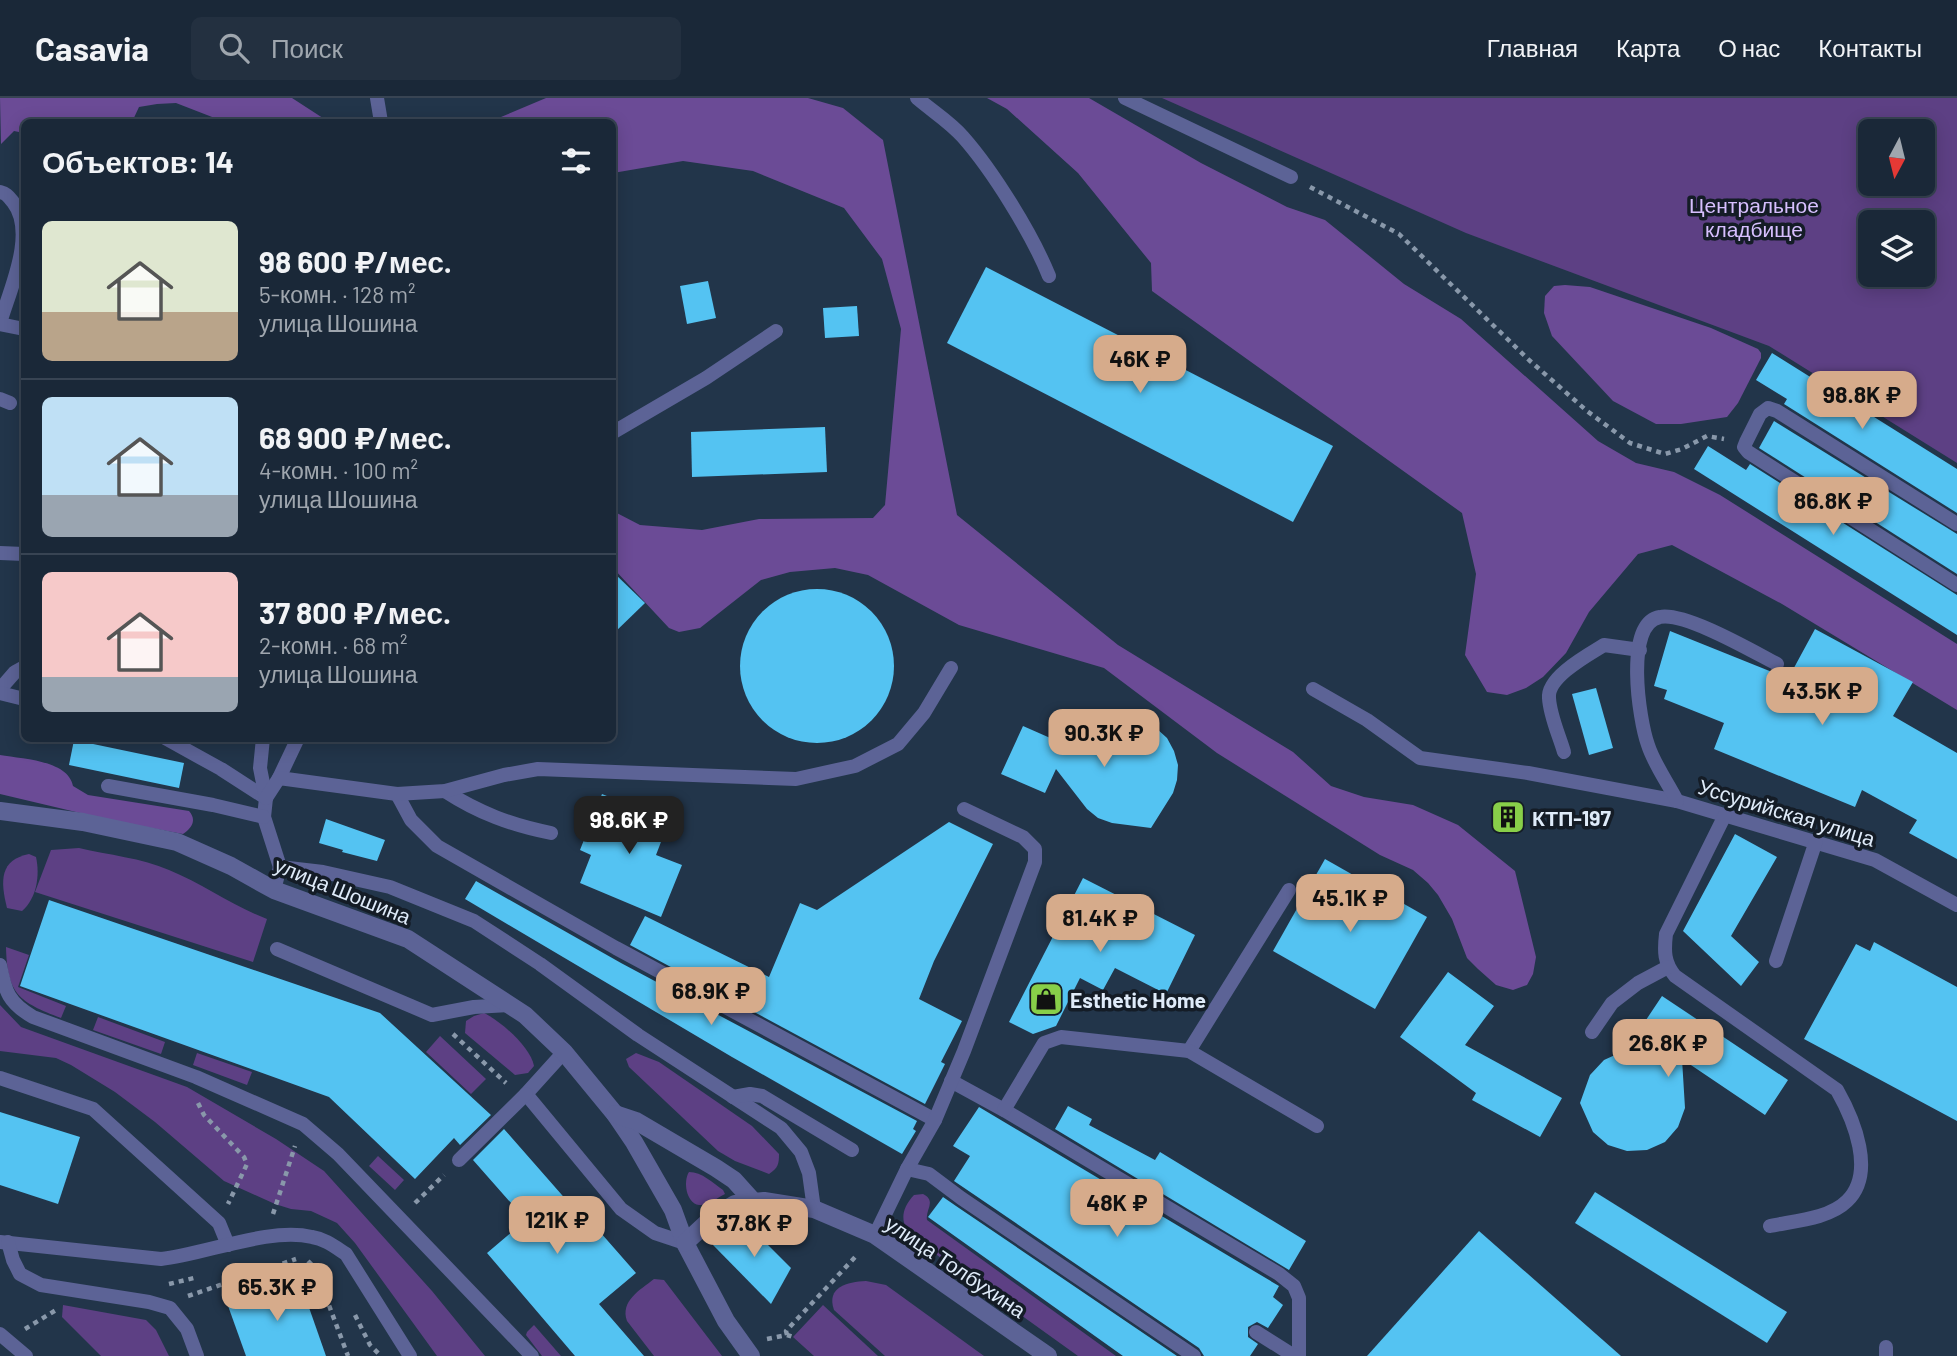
<!DOCTYPE html>
<html lang="ru">
<head>
<meta charset="utf-8">
<style>
  :root { --surface:#1a2838; --page:#233040; --text:#f1f3f6; --muted:#9fa6ae; --line:#384453; --accent:#d6ab8b }
  body { margin:0; font-family:Barlow,sans-serif; background:var(--page); color:var(--text); height:100vh; display:flex; flex-direction:column; font-size:26px; white-space:nowrap }
  * { box-sizing:border-box; margin:0 }
  p { font-size:23px; color:var(--muted) }
  .icon { flex:none; width:38px; height:38px; fill:none; stroke:currentColor; stroke-width:2; stroke-linecap:round; stroke-linejoin:round }
  .map { position:relative; flex:1; overflow:hidden }
  .panel { position:absolute; left:21px; top:21px; width:595px; height:623px; display:flex; flex-direction:column; background:var(--surface); border-radius:10px; box-shadow:0 4px 18px #0003,0 0 0 2px var(--line) }
  .panel>* { flex:none }
  .needle { width:46px; rotate:187deg }
  .tools { position:absolute; left:1858px; top:21px; display:grid; gap:14px }
  .tools a { display:grid; place-items:center; width:77px; height:77px; border-radius:10px; background:var(--surface); box-shadow:0 4px 18px #0003,0 0 0 2px var(--line); font-size:35px }
  .price { position:absolute; translate:-50% -60px; padding:0 16px; border-radius:14px; background:var(--accent); color:#111; font-size:23px; line-height:46px; filter:drop-shadow(0 2px 4px #0008) }
  .price::after { content:''; position:absolute; left:50%; top:42px; width:21px; height:16px; margin-left:-10px; background:inherit; clip-path:polygon(0 0,100% 0,50% 100%) }
  .price.current { background:#222; color:#fff }
  ul { padding:0; list-style:none }
  li { display:flex; align-items:center; gap:21px; height:175px; padding:0 21px }
  li+li { border-top:2px solid var(--line) }
  li span { display:grid; place-items:center; flex:none; width:196px; height:140px; border-radius:10px; color:#555 }
  li>.icon { margin-inline-start:auto }
  span .icon { width:84px; height:84px; fill:#fffc; stroke-width:1 }
  li b { font-size:30px }
  h2 { display:flex; justify-content:space-between; align-items:center; height:84px; padding:0 21px; font-size:30px }
  header { display:flex; align-items:center; gap:42px; box-sizing:border-box; height:98px; padding:0 35px; background:var(--surface); border-bottom:2px solid var(--line) }
  header strong { font-size:33px }
  nav { display:flex; gap:38px; margin-inline-start:auto; font-size:24px }
  .search { width:490px; height:63px; background:var(--page); display:flex; align-items:center; gap:18px; box-sizing:border-box; padding:0 24px; border-radius:10px; color:var(--muted); font-size:26px }
  .map>svg:first-child { display:block }
</style>
</head>
<body>
<header>
<strong>Casavia</strong>
<div class="search"><svg class="icon" aria-label="search" viewBox="0 0 24 24"><circle cx="10" cy="10" r="6"/><path d="M15 15l6 6"/></svg>Поиск</div>
<nav><a>Главная</a><a>Карта</a><a>О нас</a><a>Контакты</a></nav>
</header>
<div class="map">
<svg width="1957" height="1258" viewBox="0 0 1957 1258">
  <rect width="100%" height="100%" fill="#22354a"/>
  <!-- green -->
  <g fill="#5d4084" fill-rule="evenodd">
    <path d="M 1162,0 L 1957,0 L 1957,365 L 1769,248 L 1466,135 ZM 1871,33 L 1923,33 L 1923,86 L 1871,86 ZM 1871,124 L 1923,124 L 1923,177 L 1871,177 Z"/>
    <path d="M 79,750 C 108,757 142,760 169,772 C 203,786 233,808 267,821 L 253,864 L 35,794 L 51,752 Z"/>
    <path d="M 29,756 L 36,759 C 40,777 37,800 22,813 L 7,810 C 0,782 0,762 29,756 Z"/>
    <path d="M 6,849 L 29,857 L 18,889 L 66,908 L 61,920 C 19,904 7,896 6,849 Z"/>
    <polygon points="0,907 21,929 187,989 276,1041 324,1073 432,1193 485,1258 437,1258 355,1145 337,1125 311,1113 291,1111 275,1106 224,1083 155,1024 115,994 71,967 56,960 0,953"/>
    <path d="M 484,915 C 501,923 531,950 534,968 L 528,975 L 515,977 L 465,935 L 466,923 L 474,918 Z"/>
    <polygon points="98,919 165,944 161,956 93,932"/>
    <polygon points="440,938 486,981 471,996 426,954"/>
    <polygon points="197,955 252,974 247,987 193,967"/>
    <path d="M 636,955 L 659,964 L 752,1028 L 779,1056 C 779,1066 778,1070 769,1076 L 735,1063 L 718,1053 L 629,969 L 626,961 Z"/>
    <polygon points="378,1058 404,1082 395,1092 369,1068"/>
    <path d="M 689,1074 C 702,1074 713,1085 723,1092 L 725,1096 C 717,1100 707,1108 699,1107 C 686,1105 683,1083 689,1074 Z"/>
    <path d="M 923,1096 C 937,1103 925,1112 927,1122 L 1116,1258 L 1078,1258 L 916,1142 C 900,1128 899,1113 914,1097 Z"/>
    <path d="M 654,1181 L 664,1182 L 722,1258 L 654,1258 L 627,1223 C 620,1203 640,1192 654,1181 Z"/>
    <path d="M 866,1183 L 886,1187 L 984,1258 L 885,1258 L 834,1212 C 826,1189 847,1184 866,1183 Z"/>
    <polygon points="63,1207 146,1222 156,1232 169,1258 101,1258 62,1219"/>
    <polygon points="823,1207 878,1258 814,1258 793,1239"/>
    <polygon points="534,1227 561,1258 542,1258 526,1237 527,1234"/>
  </g>
  <!-- forest -->
  <g fill="#6b4b96">
    <polygon points="0,0 292,0 329,24 225,24 176,5 157,6 139,9 132,24 24,24 24,35 14,33 1,46"/>
    <polygon points="546,0 808,0 843,10 883,42 957,417 1118,547 1293,654 1331,688 1364,699 1413,707 1458,727 1515,773 1536,859 1533,876 1527,887 1513,892 1496,887 1478,871 1467,860 1452,821 1438,797 1428,785 1413,772 1380,757 1217,655 1104,570 959,527 868,477 835,470 790,474 761,482 700,530 679,534 669,530 613,470 613,413 640,427 702,432 759,421 873,420 885,407 901,231 882,161 844,110 753,73 683,63 613,75 612,24 489,24"/>
    <polygon points="987,0 1089,0 1201,65 1287,109 1325,122 1404,186 1461,221 1598,343 1636,365 1674,374 1720,397 1957,546 1957,612 1782,506 1672,447 1638,456 1589,514 1566,555 1543,579 1526,590 1507,597 1487,594 1465,557 1476,476 1462,415 1152,193 1151,165 1078,75 1007,11"/>
    <polygon points="1565,187 1590,189 1711,230 1758,251 1761,255 1761,260 1738,305 1727,319 1681,326 1656,326 1613,303 1552,238 1544,215 1545,198 1554,188"/>
    <path d="M 0,657 C 22,661 68,662 73,688 L 88,697 L 189,713 C 197,722 192,730 183,736 L 114,723 L 0,696 Z"/>
  </g>
  <!-- building -->
  <g fill="#54c3f2">
    <polygon points="986,169 1333,348 1293,424 947,245"/>
    <polygon points="708,183 716,220 687,226 680,188"/>
    <polygon points="857,208 859,238 825,240 823,210"/>
    <polygon points="1772,255 1957,371 1957,415 1784,306 1787,301 1756,282"/>
    <polygon points="1774,323 1957,436 1957,476 1759,350"/>
    <polygon points="825,329 827,374 692,379 691,334"/>
    <polygon points="1708,348 1746,372 1750,366 1957,497 1957,537 1694,371"/>
    <polygon points="612,473 645,505 612,537"/>
    <circle cx="817" cy="568" r="77"/>
    <polygon points="1815,531 1913,584 1893,618 1957,655 1957,761 1909,735 1917,722 1862,692 1855,709 1714,651 1724,625 1664,601 1667,592 1654,588 1670,533 1772,574 1789,579"/>
    <polygon points="1596,590 1613,650 1589,657 1572,596"/>
    <polygon points="1129,619 1144,623 1156,630 1167,640 1174,653 1178,667 1177,682 1173,695 1151,730 1112,725 1098,720 1087,711 1056,671 1045,695 1001,676 1023,628 1073,650 1088,633 1101,624 1115,620"/>
    <polygon points="74,642 184,665 179,690 69,667"/>
    <polygon points="602,696 669,723 656,757 682,767 661,819 580,785 591,757 580,752"/>
    <polygon points="326,721 385,742 377,763 342,754 343,752 319,745"/>
    <polygon points="949,724 993,746 934,863 919,901 962,923 941,964 945,966 925,1006 630,847 645,818 769,879 800,805 817,812"/>
    <polygon points="1735,736 1777,759 1731,838 1759,864 1741,888 1683,833"/>
    <polygon points="1325,761 1427,819 1375,911 1273,853"/>
    <polygon points="1083,780 1195,837 1166,896 1115,870 1103,892 1080,880 1056,928 1033,936 1009,924"/>
    <polygon points="476,783 621,865 917,1023 913,1031 916,1033 902,1056 732,959 465,801"/>
    <polygon points="49,802 380,915 491,1017 460,1047 454,1040 415,1081 329,999 20,888"/>
    <polygon points="1874,844 1957,889 1957,1023 1804,941 1856,846 1870,853"/>
    <polygon points="1448,874 1494,908 1465,947 1562,1000 1540,1039 1472,1002 1476,995 1400,939"/>
    <polygon points="1662,898 1788,982 1765,1017 1682,961 1685,1010 1678,1029 1665,1044 1647,1052 1627,1053 1608,1047 1593,1034 1580,1005 1590,977 1604,962 1626,952"/>
    <polygon points="1068,1008 1092,1021 1089,1027 1155,1062 1160,1054 1306,1143 1289,1172 1055,1031"/>
    <polygon points="979,1009 1279,1188 1273,1199 1283,1207 1268,1230 1257,1224 1248,1229 1248,1239 1258,1246 1250,1258 1204,1258 1199,1250 954,1083 970,1058 953,1048"/>
    <polygon points="0,1014 80,1039 58,1106 0,1087"/>
    <polygon points="504,1031 583,1121 586,1118 636,1175 599,1206 644,1258 575,1258 487,1155 526,1122 473,1062"/>
    <polygon points="1595,1094 1787,1214 1767,1245 1575,1125"/>
    <polygon points="943,1099 956,1108 1177,1258 1123,1258 928,1119"/>
    <polygon points="741,1120 791,1170 771,1206 713,1147"/>
    <polygon points="1479,1133 1621,1258 1367,1258"/>
    <polygon points="299,1181 326,1258 246,1258 227,1205"/>
  </g>
  <g fill="none" stroke-linecap="round" stroke-linejoin="round">
    <!-- path -->
    <g stroke="#8998aa" stroke-width="4.5" stroke-dasharray="5 5" stroke-linecap="butt">
      <polyline points="1310,89 1399,136 1529,262 1587,313 1630,345 1665,356 1682,351 1707,338 1724,341"/>
      <polyline points="453,936 506,985"/>
      <polyline points="198,1005 204,1017 244,1059 247,1066 228,1106"/>
      <polyline points="415,1105 444,1077"/>
      <polyline points="273,1116 295,1048"/>
      <polyline points="308,1163 315,1170 348,1258"/>
      <polyline points="169,1186 194,1180"/>
      <polyline points="188,1198 296,1161"/>
      <polyline points="355,1217 370,1247 381,1258"/>
      <polyline points="25,1231 56,1212"/>
      <polyline points="787,1237 786,1233 858,1156"/>
      <polyline points="767,1241 787,1237 793,1239"/>
    </g>
    <!-- lane -->
    <g stroke="#5c6396" stroke-width="14">
      <polyline points="377,0 381,24"/>
      <path d="M 917,0 C 932,13 950,24 963,39 C 993,73 1032,136 1049,178"/>
      <polyline points="1125,0 1291,79"/>
      <path d="M 0,94 C 7,96 8,98 13,104 C 37,135 10,191 0,225"/>
      <polyline points="0,226 24,231"/>
      <polyline points="0,301 10,305"/>
      <polyline points="612,335 706,280 776,233"/>
      <polyline points="1957,426 1777,313 1768,310 1760,316 1746,344 1744,349 1748,354 1957,487"/>
      <polyline points="0,455 24,456"/>
      <polyline points="0,591 15,574 24,569"/>
      <polyline points="1313,591 1367,622 1420,660 1528,675 1677,703 1875,762 1957,807"/>
      <polyline points="0,595 24,601"/>
      <polyline points="165,640 221,671 266,700 264,719 280,769"/>
      <polyline points="263,640 260,670 266,700"/>
      <path d="M 1564,654 C 1559,637 1550,618 1549,600 C 1547,579 1588,557 1604,547 L 1640,552"/>
      <polyline points="279,680 298,640"/>
      <polyline points="108,688 213,707 264,719"/>
      <path d="M 445,693 C 479,715 511,727 551,735"/>
      <polyline points="397,696 411,722 437,748 616,850 935,1022"/>
      <polyline points="266,700 279,680 397,696 445,693 504,677 538,671 796,681 855,668 898,646 924,615 951,570"/>
      <path d="M 1677,703 C 1668,685 1654,666 1648,647 C 1639,622 1624,525 1660,519 C 1685,514 1752,553 1777,566"/>
      <path d="M 1725,717 L 1666,836 C 1664,853 1664,865 1675,878 L 1837,992 C 1854,1022 1876,1075 1847,1103 C 1829,1121 1793,1123 1770,1128"/>
      <polyline points="274,792 280,769 323,774 390,789 474,823 540,866 638,937 781,1030 801,1054 809,1075 814,1111"/>
      <polyline points="277,851 432,917 474,909 509,907"/>
      <polyline points="1776,863 1816,743"/>
      <path d="M 0,867 C 5,894 9,905 33,919 L 196,979 L 303,1026 L 338,1056 L 532,1258"/>
      <polyline points="1592,934 1612,905 1638,885 1668,869"/>
      <polyline points="1189,953 1289,792"/>
      <polyline points="564,954 526,996 621,1111 655,1135 685,1145"/>
      <polyline points="0,980 93,1011 219,1125 228,1147"/>
      <polyline points="951,983 1004,1012 1279,1176 1294,1188 1299,1200 1299,1258"/>
      <polyline points="733,999 750,996 762,998 852,1052"/>
      <polyline points="1004,1012 1044,945 1061,939 1189,953 1317,1028"/>
      <polyline points="459,1062 526,996"/>
      <polyline points="907,1071 929,1076 961,1100 1194,1258"/>
      <polyline points="875,1137 907,1071 935,1022 964,953 1035,764 1035,751 1023,739 964,711"/>
      <path d="M 0,1144 L 161,1161 C 206,1156 269,1129 312,1139 C 325,1141 335,1149 346,1156 L 410,1258"/>
      <polyline points="8,1144 13,1162 20,1176 41,1187 149,1204 170,1210 187,1231 197,1258"/>
      <polyline points="1256,1234 1294,1258"/>
      <polyline points="0,1236 26,1258"/>
      <polyline points="1886,1249 1886,1258"/>
    </g>
    <!-- street -->
    <g stroke="#5c6396" stroke-width="18">
      <polyline points="0,713 83,724 177,744 231,768 274,792 408,841 525,917 564,954 615,1016 634,1044 673,1112 685,1145 726,1223 751,1258"/>
      <polyline points="615,1016 636,1023 716,1070 734,1082 752,1102"/>
      <polyline points="685,1145 713,1119 735,1106 764,1103 814,1111 875,1137 1048,1258"/>
    </g>
  </g>
  <!-- icons -->
  <defs>
    <g id="building-square" transform="scale(1.75)"><rect x="-9" y="-9" width="18" height="18" rx="4" fill="#88cf49" stroke="#141c26"/><path d="M-4-6H4V6H1V3H-1V6H-4ZM-2.5-4.3h1.7v1.8h-1.7ZM.8-4.3h1.7v1.8H.8ZM-2.5-1h1.7V.8h-1.7ZM.8-1h1.7V.8H.8Z" fill="#111"/></g>
    <g id="shop-square" transform="scale(1.75)"><rect x="-9" y="-9" width="18" height="18" rx="4" fill="#88cf49" stroke="#141c26"/><path d="M-5-2.5h2.3a2.7 3.5 0 0 1 5.4 0H5L5.5 6h-11ZM-1.5-2.5h3a1.5 2.3 0 0 0-3 0Z" fill="#111"/></g>
  </defs>
  <g fill-rule="evenodd">
    <use href="#building-square" x="1508" y="719"/>
    <use href="#shop-square" x="1046" y="901"/>
  </g>
  <g text-anchor="middle" dominant-baseline="central" stroke-width="7" stroke-linejoin="round" paint-order="stroke">
    <!-- park labels -->
    <g font-size="21" fill="#d6bffe" stroke="#141c26">
      <text x="1754" y="106">Центральное<tspan x="1754" dy="24">кладбище</tspan></text>
    </g>
    <!-- street labels -->
    <g font-size="21" fill="#dfebf9" stroke="#141c26">
      <text transform="translate(1787 714) rotate(17)">Уссурийская улица</text>
      <text transform="translate(343 792) rotate(22)">улица Шошина</text>
      <text transform="translate(956 1168) rotate(34)">улица Толбухина</text>
    </g>
    <!-- poi labels -->
    <g font-size="21" font-weight="bold" fill="#dfebf9" stroke="#141c26" text-anchor="start">
      <text x="1532" y="719">КТП-197</text>
      <text x="1070" y="901">Esthetic Home</text>
    </g>
  </g>
</svg>
<div class="tools">
<a><svg class="needle" viewBox="-14 -14 28 28"><path d="M0-13l5 13h-10z" fill="#e53935"/><path d="M0 13l5-13h-10z" fill="#9fa6ae"/></svg></a>
<a><svg class="icon" aria-label="layers" viewBox="0 0 24 24"><path d="M12 4l9 5-9 5-9-5zM3 14l9 5 9-5"/></svg></a>
</div>
<b class="price" style="left:1140px;top:297px">46K ₽</b>
<b class="price" style="left:1862px;top:333px">98.8K ₽</b>
<b class="price" style="left:1833px;top:439px">86.8K ₽</b>
<b class="price" style="left:1822px;top:629px">43.5K ₽</b>
<b class="price" style="left:1104px;top:671px">90.3K ₽</b>
<b class="price current" style="left:629px;top:758px">98.6K ₽</b>
<b class="price" style="left:1350px;top:836px">45.1K ₽</b>
<b class="price" style="left:1100px;top:856px">81.4K ₽</b>
<b class="price" style="left:711px;top:929px">68.9K ₽</b>
<b class="price" style="left:1668px;top:981px">26.8K ₽</b>
<b class="price" style="left:1117px;top:1141px">48K ₽</b>
<b class="price" style="left:557px;top:1158px">121K ₽</b>
<b class="price" style="left:754px;top:1161px">37.8K ₽</b>
<b class="price" style="left:277px;top:1225px">65.3K ₽</b>
<section class="panel">
<h2>Объектов: 14<svg class="icon" aria-label="filters" viewBox="0 0 24 24"><path d="M4 7h16M4 17h16"/><circle cx="9" cy="7" r="2"/><circle cx="15" cy="17" r="2"/></svg></h2>
<ul>
<li><span style="background:linear-gradient(#dfe7d0 65%,#b9a48a 0)"><svg class="icon" aria-label="home" viewBox="0 0 24 24"><path d="M3 11l9-7 9 7M6 9v11h12V9"/></svg></span><div><b>98 600 ₽/мес.</b><p>5-комн. · 128 m²</p><p>улица Шошина</p></div></li>
<li><span style="background:linear-gradient(#bfe0f5 70%,#9aa5b1 0)"><svg class="icon" aria-label="home" viewBox="0 0 24 24"><path d="M3 11l9-7 9 7M6 9v11h12V9"/></svg></span><div><b>68 900 ₽/мес.</b><p>4-комн. · 100 m²</p><p>улица Шошина</p></div></li>
<li><span style="background:linear-gradient(#f6c9c9 75%,#9aa5b1 0)"><svg class="icon" aria-label="home" viewBox="0 0 24 24"><path d="M3 11l9-7 9 7M6 9v11h12V9"/></svg></span><div><b>37 800 ₽/мес.</b><p>2-комн. · 68 m²</p><p>улица Шошина</p></div></li>
</ul>
</section>
</div>
</body>
</html>
